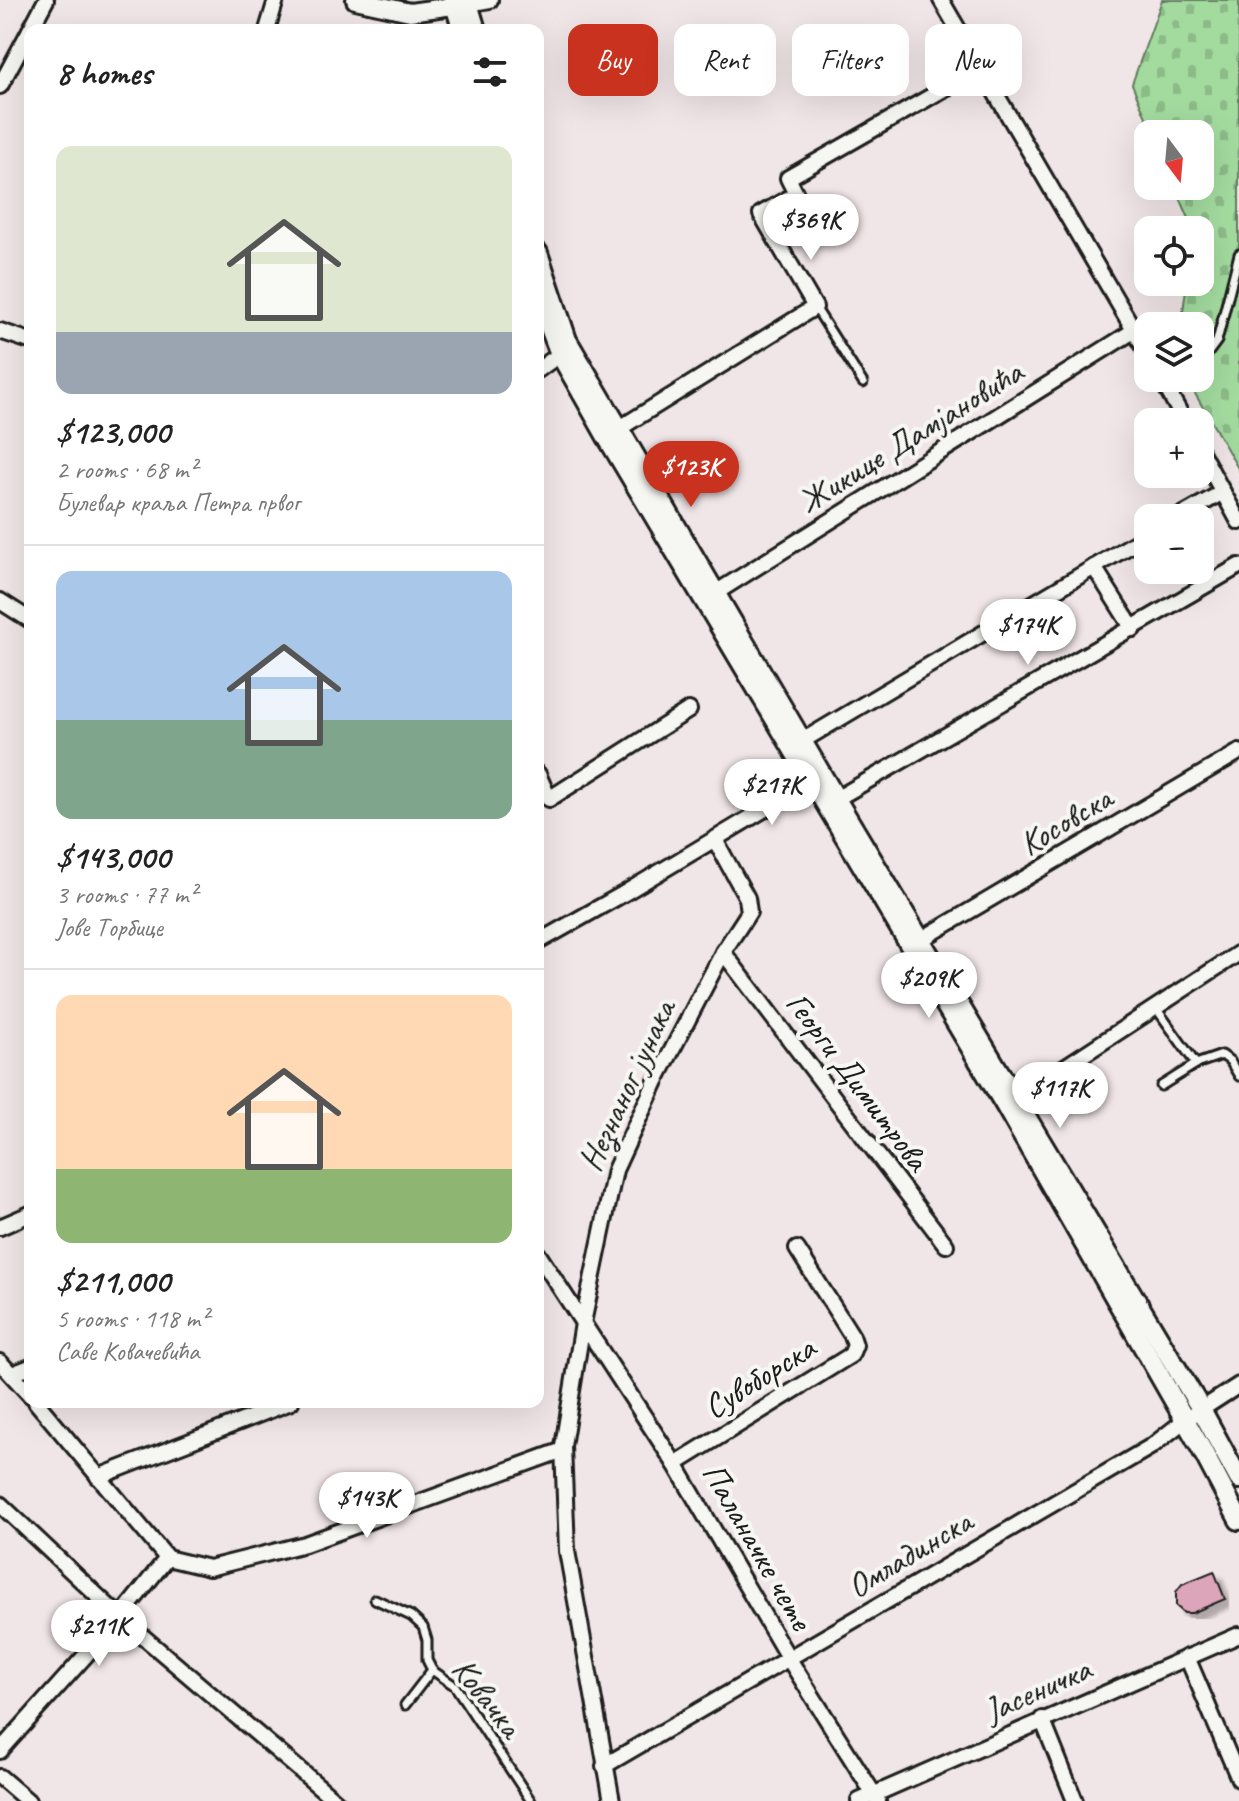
<!DOCTYPE html>
<html lang="en">
<head>
<meta charset="utf-8">
<style>
  :root { --surface:#fff; --page:#f6f6f6; --text:#222; --muted:#767676; --line:#e0e0e0; --accent:#c8321e }
  body { margin:0; font-family:Caveat,sans-serif; background:var(--page); color:var(--text); height:100vh; display:flex; flex-direction:column; font-size:30px; white-space:nowrap }
  * { box-sizing:border-box; margin:0 }
  p { font-size:26px; color:var(--muted) }
  .icon { flex:none; width:44px; height:44px; fill:none; stroke:currentColor; stroke-width:2; stroke-linecap:round; stroke-linejoin:round }
  .map { position:relative; flex:1; overflow:hidden }
  .side { position:absolute; left:24px; top:24px; width:520px; height:1384px; display:flex; flex-direction:column; background:var(--surface); border-radius:16px; box-shadow:0 8px 32px #0002 }
  .side>* { flex:none }
  .hud { position:absolute; left:568px; top:24px; width:550px; height:72px; display:flex; gap:16px }
  .needle { width:52px; rotate:164deg }
  .fabs { position:absolute; left:1134px; top:120px; display:grid; gap:16px }
  .fabs a { display:grid; place-items:center; width:80px; height:80px; border-radius:16px; background:var(--surface); box-shadow:0 8px 32px #0002; font-size:40px }
  .price { position:absolute; translate:-50% -68px; padding:0 18px; border-radius:28px; background:#fff; color:#222; font-size:26px; line-height:52px; filter:drop-shadow(0 2px 4px #0008) }
  .price::after { content:''; position:absolute; left:50%; top:48px; width:24px; height:18px; margin-left:-12px; background:inherit; clip-path:polygon(0 0,100% 0,50% 100%) }
  .price.on { background:var(--accent); color:#fff }
  ul { padding:0; list-style:none }
  li { display:grid; align-content:center; gap:16px; height:424px; padding:0 32px }
  li+li { border-top:2px solid var(--line) }
  li span { display:grid; place-items:center; height:248px; border-radius:16px; color:#555 }
  li>.icon { margin-inline-start:auto }
  span .icon { width:144px; height:144px; fill:#fffc; stroke-width:1 }
  li b { font-size:34px }
  h2 { display:flex; justify-content:space-between; align-items:center; height:96px; padding:0 32px; font-size:34px }
  .pill { padding:0 28px; border-radius:16px; background:var(--surface); box-shadow:0 8px 32px #0002; font-size:28px; line-height:72px }
  .pill.on { background:var(--accent); color:#fff }
  .map>svg:first-child { display:block }
</style>
</head>
<body>
<div class="map">
<svg width="1239" height="1801" viewBox="0 0 1239 1801">
  <defs>
    <pattern id="cemetery-stones" width="16" height="16" patternUnits="userSpaceOnUse" patternTransform="scale(2)"><rect width="16" height="16" fill="#a3db9f"/><path d="M2 7V4a2 2 0 0 1 4 0v3zM10 15v-3a2 2 0 0 1 4 0v3z" fill="#8cbb88"/></pattern>
    <filter id="shadow"><feDropShadow dx="7" dy="7" stdDeviation="2" flood-color="#0004"/></filter>
  </defs>
  <rect width="100%" height="100%" fill="#f1e6e7"/>
  <filter id="ink" filterUnits="userSpaceOnUse"><feTurbulence type="fractalNoise" baseFrequency=".0125" numOctaves="2"/><feDisplacementMap in="SourceGraphic" scale="16" xChannelSelector="R" yChannelSelector="G"/><feConvolveMatrix kernelMatrix="1 2 1 2 8 2 1 2 1" color-interpolation-filters="sRGB"/></filter>
  <g filter="url(#ink)">
    <!-- cemetery -->
    <polygon fill="url(#cemetery-stones)" stroke="#607c5e" stroke-width="2" points="1162,0 1239,0 1239,470 1186,378 1200,378 1200,326 1181,326 1187,282 1200,282 1200,230 1194,230 1175,186 1200,186 1200,134 1153,134 1132,84"/>
    <!-- building -->
    <polygon fill="#dda5b9" stroke="#1c1c1c" stroke-width="2" filter="url(#shadow)" points="1214,1571 1225,1599 1192,1613 1184,1613 1176,1606 1176,1592 1182,1584"/>
    <g fill="none" stroke-linecap="round" stroke-linejoin="round">
      <!-- service casing -->
      <g stroke="#1c1c1c" stroke-width="13">
        <g id="service">
          <polyline points="815,307 863,383"/>
          <polyline points="1200,364 1217,341 1239,254"/>
          <polyline points="1156,1008 1196,1064"/>
          <polyline points="1161,1086 1196,1064 1222,1055 1230,1061 1239,1076"/>
          <polyline points="375,1599 411,1616 423,1627 427,1640 427,1660 432,1670 455,1686 531,1801"/>
          <polyline points="405,1705 432,1670"/>
        </g>
      </g>
      <!-- minor casing -->
      <g stroke="#1c1c1c" stroke-width="20">
        <g id="minor">
          <polyline points="941,0 1148,354"/>
          <polyline points="468,4 490,0"/>
          <polyline points="30,30 46,0"/>
          <polyline points="267,30 276,0"/>
          <polyline points="0,86 30,30"/>
          <polyline points="0,331 30,341"/>
          <polyline points="538,370 560,354"/>
          <polyline points="1161,378 1185,422"/>
          <polyline points="620,428 815,307 761,214 796,194 788,178 979,69"/>
          <polyline points="1200,450 1239,522"/>
          <polyline points="1177,518 1223,492"/>
          <polyline points="1094,567 1133,629"/>
          <polyline points="717,592 1135,330"/>
          <polyline points="0,601 30,620"/>
          <polyline points="802,741 1148,535"/>
          <polyline points="538,774 549,799 689,710"/>
          <polyline points="836,799 1239,566"/>
          <polyline points="922,939 1239,752"/>
          <polyline points="538,942 623,894 820,776"/>
          <polyline points="723,952 946,1245"/>
          <polyline points="1017,1098 1239,953"/>
          <polyline points="0,1227 30,1214"/>
          <polyline points="538,1254 675,1464 789,1659 878,1801"/>
          <polyline points="0,1362 30,1395"/>
          <polyline points="12,1374 30,1367"/>
          <polyline points="36,1402 167,1558 209,1568 305,1544 563,1450"/>
          <polyline points="675,1464 851,1355 855,1345 852,1336 797,1249"/>
          <polyline points="98,1477 291,1402"/>
          <polyline points="0,1504 120,1617 336,1801"/>
          <polyline points="1187,1657 1239,1779"/>
          <polyline points="1042,1719 1075,1801"/>
          <polyline points="0,1751 120,1617 167,1558"/>
          <polyline points="604,1766 1152,1446 1185,1420 1239,1385"/>
          <polyline points="0,1777 28,1801"/>
          <polyline points="612,1801 567,1551 563,1446 583,1323 615,1170 656,1081 723,952 749,912 747,898 715,840"/>
          <polyline points="859,1801 1239,1635"/>
        </g>
      </g>
      <!-- tertiary casing -->
      <g stroke="#1c1c1c" stroke-width="22">
        <polyline id="tertiary" points="355,0 410,12 467,4"/>
      </g>
      <!-- secondary casing -->
      <g stroke="#1c1c1c" stroke-width="24">
        <g id="secondary">
          <polyline points="453,0 463,30"/>
          <polyline points="467,0 476,30"/>
          <polyline points="538,253 567,340 836,799 1201,1409 1239,1479"/>
          <polyline points="538,296 560,354 607,437 1005,1105 1201,1448 1239,1520"/>
        </g>
      </g>
      <!-- service -->
      <use href="#service" stroke="#f6f6f2" stroke-width="7"/>
      <!-- minor -->
      <use href="#minor" stroke="#f6f6f2" stroke-width="14"/>
      <!-- tertiary -->
      <use href="#tertiary" stroke="#f6f6f2" stroke-width="16"/>
      <!-- secondary -->
      <use href="#secondary" stroke="#f6f6f2" stroke-width="18"/>
    </g>
  </g>
  <g text-anchor="middle" dominant-baseline="central" stroke-width="8" stroke-linejoin="round" paint-order="stroke">
    <!-- street labels -->
    <g font-size="34" fill="#1c1c1c" stroke="#f6f6f2">
      <text transform="translate(910 436) rotate(-32)">Жикице Дамјановића</text>
      <text transform="translate(1065 820) rotate(-31)">Косовска</text>
      <text transform="translate(858 1081) rotate(53)">Георги Димитрова</text>
      <text transform="translate(626 1085) rotate(-65)">Незнаног јунака</text>
      <text transform="translate(759 1377) rotate(-32)">Сувоборска</text>
      <text transform="translate(758 1546) rotate(60)">Паланачке чете</text>
      <text transform="translate(909 1553) rotate(-31)">Омладинска</text>
      <text transform="translate(1037 1689) rotate(-24)">Јасеничка</text>
      <text transform="translate(488 1697) rotate(52)">Ковачка</text>
    </g>
  </g>
</svg>
<div class="fabs">
<a><svg class="needle" viewBox="-14 -14 28 28"><path d="M0-13l5 13h-10z" fill="#e53935"/><path d="M0 13l5-13h-10z" fill="#767676"/></svg></a>
<a><svg class="icon" aria-label="locate" viewBox="0 0 24 24"><circle cx="12" cy="12" r="6"/><path d="M12 2v4M12 18v4M2 12h4M18 12h4"/></svg></a>
<a><svg class="icon" aria-label="layers" viewBox="0 0 24 24"><path d="M12 4l9 5-9 5-9-5zM3 14l9 5 9-5"/></svg></a>
<a>+</a>
<a>−</a>
</div>
<b class="price" style="left:811px;top:262px">$369K</b>
<b class="price on" style="left:691px;top:509px">$123K</b>
<b class="price" style="left:1028px;top:667px">$174K</b>
<b class="price" style="left:772px;top:827px">$217K</b>
<b class="price" style="left:929px;top:1020px">$209K</b>
<b class="price" style="left:1060px;top:1130px">$117K</b>
<b class="price" style="left:367px;top:1540px">$143K</b>
<b class="price" style="left:99px;top:1668px">$211K</b>
<div class="hud">
<a class="pill on">Buy</a>
<a class="pill">Rent</a>
<a class="pill">Filters</a>
<a class="pill">New</a>
</div>
<section class="side">
<h2>8 homes<svg class="icon" aria-label="filters" viewBox="0 0 24 24"><path d="M4 7h16M4 17h16"/><circle cx="9" cy="7" r="2"/><circle cx="15" cy="17" r="2"/></svg></h2>
<ul>
<li><span style="background:linear-gradient(#dfe7d0 75%,#9aa5b1 0)"><svg class="icon" aria-label="home" viewBox="0 0 24 24"><path d="M3 11l9-7 9 7M6 9v11h12V9"/></svg></span><div><b>$123,000</b><p>2 rooms · 68 m²</p><p>Булевар краља Петра првог</p></div></li>
<li><span style="background:linear-gradient(#a9c7e8 60%,#7fa58c 0)"><svg class="icon" aria-label="home" viewBox="0 0 24 24"><path d="M3 11l9-7 9 7M6 9v11h12V9"/></svg></span><div><b>$143,000</b><p>3 rooms · 77 m²</p><p>Јове Торбице</p></div></li>
<li><span style="background:linear-gradient(#ffd9b3 70%,#8fb573 0)"><svg class="icon" aria-label="home" viewBox="0 0 24 24"><path d="M3 11l9-7 9 7M6 9v11h12V9"/></svg></span><div><b>$211,000</b><p>5 rooms · 118 m²</p><p>Саве Ковачевића</p></div></li>
</ul>
</section>
</div>
</body>
</html>
